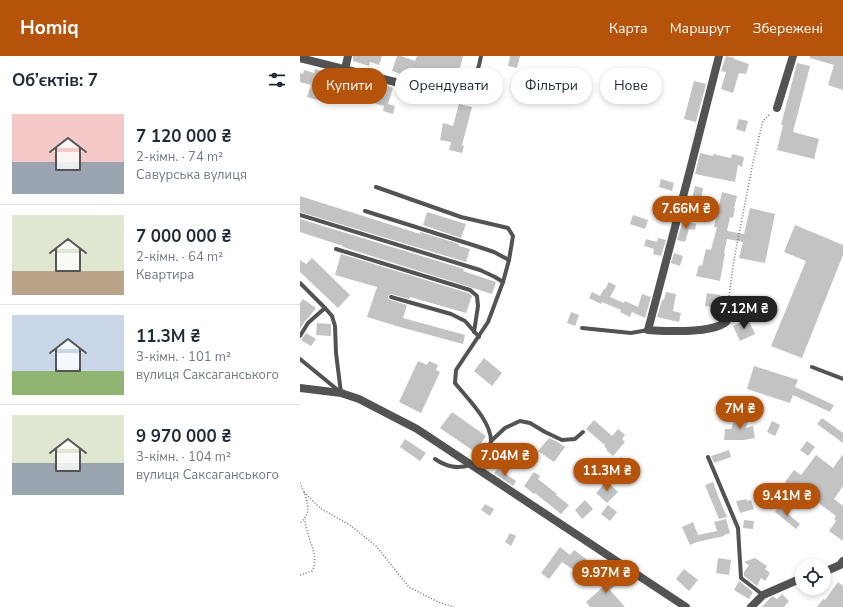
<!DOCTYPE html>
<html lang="uk">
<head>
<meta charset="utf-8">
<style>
  :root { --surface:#fff; --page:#f6f6f7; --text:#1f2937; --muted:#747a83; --line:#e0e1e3; --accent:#b45309 }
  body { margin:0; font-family:"Nunito Sans",sans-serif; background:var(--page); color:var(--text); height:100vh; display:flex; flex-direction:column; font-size:15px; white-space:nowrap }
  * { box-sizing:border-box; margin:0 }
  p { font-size:13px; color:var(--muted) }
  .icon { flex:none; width:22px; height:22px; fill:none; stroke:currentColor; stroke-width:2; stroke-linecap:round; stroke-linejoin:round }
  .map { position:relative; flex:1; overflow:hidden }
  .panel { display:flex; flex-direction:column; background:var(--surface); width:300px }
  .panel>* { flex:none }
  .hud { position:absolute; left:12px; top:12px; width:380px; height:36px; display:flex; gap:8px }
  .fabs { position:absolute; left:495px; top:503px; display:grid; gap:8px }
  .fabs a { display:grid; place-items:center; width:36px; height:36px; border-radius:50%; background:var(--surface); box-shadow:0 2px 6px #0003; font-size:20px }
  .price { position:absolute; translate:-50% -34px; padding:0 9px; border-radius:14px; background:var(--accent); color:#fff; font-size:13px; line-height:26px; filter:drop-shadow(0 1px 2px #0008) }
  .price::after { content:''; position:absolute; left:50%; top:24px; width:12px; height:9px; margin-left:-6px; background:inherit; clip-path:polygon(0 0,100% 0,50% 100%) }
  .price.selected { background:#222; color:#fff }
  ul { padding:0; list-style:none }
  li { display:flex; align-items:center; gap:12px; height:100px; padding:0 12px }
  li+li { border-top:1px solid var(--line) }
  li span { display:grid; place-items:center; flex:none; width:112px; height:80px; border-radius:0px; color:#555 }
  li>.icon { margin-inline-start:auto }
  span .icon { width:48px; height:48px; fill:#fffc; stroke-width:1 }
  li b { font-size:17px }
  h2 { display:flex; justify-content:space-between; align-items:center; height:48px; padding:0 12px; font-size:17px }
  .pill { padding:0 14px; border-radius:18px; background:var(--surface); box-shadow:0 2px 6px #0003; font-size:14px; line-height:36px }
  .pill.selected { background:var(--accent); color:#fff }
  header { display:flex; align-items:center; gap:24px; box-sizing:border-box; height:56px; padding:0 20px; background:var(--accent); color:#fff }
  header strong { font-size:19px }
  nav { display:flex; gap:22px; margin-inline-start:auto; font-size:14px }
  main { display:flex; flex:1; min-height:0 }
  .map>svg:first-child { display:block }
</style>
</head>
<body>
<header>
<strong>Homiq</strong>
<nav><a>Карта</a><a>Маршрут</a><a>Збережені</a></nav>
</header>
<main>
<section class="panel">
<h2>Об’єктів: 7<svg class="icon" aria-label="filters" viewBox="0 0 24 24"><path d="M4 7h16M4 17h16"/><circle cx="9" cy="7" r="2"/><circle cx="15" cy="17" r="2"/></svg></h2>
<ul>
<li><span style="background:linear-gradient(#f6c9c9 60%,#9aa5b1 0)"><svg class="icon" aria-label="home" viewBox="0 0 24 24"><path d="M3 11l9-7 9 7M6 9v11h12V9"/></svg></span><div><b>7 120 000 ₴</b><p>2-кімн. · 74 m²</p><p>Савурська вулиця</p></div></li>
<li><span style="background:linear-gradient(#dfe7d0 70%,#b9a48a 0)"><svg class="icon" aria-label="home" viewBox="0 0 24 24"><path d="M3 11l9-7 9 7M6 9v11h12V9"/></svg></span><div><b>7 000 000 ₴</b><p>2-кімн. · 64 m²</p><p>Квартира</p></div></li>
<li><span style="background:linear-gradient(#c9d6e8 70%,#8fb573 0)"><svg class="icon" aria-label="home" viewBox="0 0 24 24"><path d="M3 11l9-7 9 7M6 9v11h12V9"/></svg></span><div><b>11.3M ₴</b><p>3-кімн. · 101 m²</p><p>вулиця Саксаганського</p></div></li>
<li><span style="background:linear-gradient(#dfe7d0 60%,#9aa5b1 0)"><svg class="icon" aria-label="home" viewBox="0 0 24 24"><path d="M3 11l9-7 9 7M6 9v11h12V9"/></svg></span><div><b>9 970 000 ₴</b><p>3-кімн. · 104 m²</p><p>вулиця Саксаганського</p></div></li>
</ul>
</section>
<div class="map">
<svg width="543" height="551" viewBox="0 0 543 551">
  <rect width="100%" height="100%" fill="#fff"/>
  <!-- building -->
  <g fill="#c3c3c3">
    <polygon points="53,0 82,0 79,9 70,6 69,10 53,5"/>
    <polygon points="97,0 101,0 115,5 117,0 163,0 160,12 142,23 132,25 131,28 111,23 111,22 92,15"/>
    <polygon points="210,0 220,0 217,12 208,10"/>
    <polygon points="426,0 434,2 434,3 449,8 446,18 439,17 433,37 421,33 426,16 421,15"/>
    <polygon points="510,0 543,0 543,34 528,29 534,9 510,2"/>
    <polygon points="497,7 510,10 493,76 519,83 514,103 477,94 483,69 481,69"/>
    <polygon points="15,13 23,15 18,34 27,36 24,46 7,41 11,29 0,26 0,17 3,18 4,14 14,17"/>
    <polygon points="36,21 46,24 45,26 83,38 86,29 93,32 88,48 95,50 93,58 83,55 84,50 62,44 62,45 42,38 41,42 31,39"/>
    <polygon points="394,25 406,28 396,66 384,63"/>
    <polygon points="159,48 172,51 162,89 164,90 162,97 149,94 151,86 140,84 143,67 153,70"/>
    <polygon points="439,63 448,65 445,76 436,73"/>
    <polygon points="400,97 413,100 413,98 431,102 432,98 444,101 442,111 438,109 435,126 395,118"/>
    <polygon points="361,123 374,127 372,135 359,131"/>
    <polygon points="395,130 403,132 401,145 392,144"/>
    <polygon points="422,136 437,140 434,152 435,152 433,162 430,161 427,175 444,178 450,152 475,158 465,207 439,202 443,186 427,183 424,197 425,197 420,225 396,220 399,209 402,210 406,193 411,194 417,171 414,171"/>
    <polygon points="0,140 120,178 120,176 159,188 159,190 170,193 166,206 0,156"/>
    <polygon points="127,156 166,168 161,182 123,169"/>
    <polygon points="333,159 348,164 345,173 330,168"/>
    <polygon points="0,163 164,213 163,215 196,226 192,238 43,191 43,190 0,176"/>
    <polygon points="383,164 396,168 395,174 389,173 385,186 377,184"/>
    <polygon points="495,169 543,189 543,199 502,302 471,290 506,205 484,196"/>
    <polygon points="358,182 366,184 361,200 353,198 354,193 344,190 346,183 357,186"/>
    <polygon points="374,197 383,200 380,210 371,207"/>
    <polygon points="41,198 168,237 172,240 166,257 110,241 109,243 91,238 88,240 88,242 90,244 107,249 103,262 165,279 163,288 100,271 67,261 77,231 35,219"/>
    <polygon points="12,202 50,239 38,252 0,216 0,204 6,208"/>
    <polygon points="309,226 316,230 310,241 324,247 325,245 338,251 342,238 351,241 345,262 332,256 330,261 320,256 321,254 302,246 301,248 289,242 292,236 300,240 304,233 305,233"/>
    <polygon points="366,236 376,238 373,255 381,257 379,266 357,261 362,244 364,244"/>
    <polygon points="407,237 420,239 417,252 405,250"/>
    <polygon points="3,243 16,252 9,261 5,265 0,273 0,247"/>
    <polygon points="271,256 279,259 275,270 267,267"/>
    <polygon points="448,263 455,278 440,285 433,270"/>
    <polygon points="17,267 31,268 31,280 16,279"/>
    <polygon points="6,277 16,283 11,290 1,284"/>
    <polygon points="184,302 202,317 192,330 174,315"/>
    <polygon points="118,305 127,309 129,305 138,309 136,314 140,316 121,357 99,346"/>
    <polygon points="454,310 498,324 495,331 534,349 530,356 493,339 490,347 447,333"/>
    <polygon points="152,356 186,380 175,396 140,372"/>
    <polygon points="437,357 450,361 446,372 453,370 455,382 444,384 424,384 425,373 431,373"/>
    <polygon points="522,362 543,377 543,387 517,368"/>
    <polygon points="294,364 312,380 318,373 325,379 322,383 325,386 313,400 306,394 307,393 304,390 305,389 286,373"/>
    <polygon points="472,365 480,369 475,380 467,376"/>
    <polygon points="249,382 256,385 265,391 254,406 238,395"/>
    <polygon points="105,383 126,397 120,405 100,391"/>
    <polygon points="507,385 515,391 508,400 500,394"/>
    <polygon points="429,394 431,401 414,407 411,400"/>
    <polygon points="543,398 543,430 534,443 543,450 543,485 529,475 536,465 534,463 536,460 505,437 503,440 485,426 494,414 501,419 516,399 533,412"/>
    <polygon points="321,401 327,406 321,414 315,409"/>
    <polygon points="198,412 216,425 213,430 194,417"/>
    <polygon points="234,416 240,420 238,423 257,438 256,439 269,449 261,458 235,437 234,438 224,430"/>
    <polygon points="307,425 318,436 307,447 296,437"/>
    <polygon points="413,426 418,440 427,461 419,463 405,429"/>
    <polygon points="447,443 447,445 451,444 454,453 440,457 436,445"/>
    <polygon points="285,444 293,453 282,463 275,454"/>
    <polygon points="185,448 194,453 190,460 181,454"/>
    <polygon points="308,449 317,456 310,465 301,458"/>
    <polygon points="479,450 483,453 485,451 491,455 488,458 500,468 496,473 475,456"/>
    <polygon points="426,463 430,477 424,479 424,480 397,486 390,489 382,471 393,466 398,479 417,475 414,466"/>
    <polygon points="444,464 454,465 453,473 443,472"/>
    <polygon points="210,477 216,480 211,490 205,486"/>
    <polygon points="260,491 270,499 274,494 293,508 290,513 281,507 275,515 262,506 249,523 241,517"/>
    <polygon points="418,502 431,504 429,519 416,517"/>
    <polygon points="455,502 467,510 465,513 470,517 465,525 461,522 457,530 444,520 444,516 449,509 444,506"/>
    <polygon points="384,513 398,524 389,535 376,523"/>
    <polygon points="312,515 321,525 310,534 325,551 290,551 286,546 303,531 299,526"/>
    <polygon points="439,525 453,536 449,543 434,534"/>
    <polygon points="538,526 543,530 543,551 517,551 523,543 525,544"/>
    <polygon points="482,538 489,545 484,551 485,551 462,551 470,542 473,540 477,543"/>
  </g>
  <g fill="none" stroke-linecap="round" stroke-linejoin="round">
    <!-- path -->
    <g stroke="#757575" stroke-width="1.5" stroke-dasharray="1 2" stroke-linecap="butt">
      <polyline points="427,258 433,209 453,106 463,65 470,58"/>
      <path d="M 0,427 C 6,441 14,456 0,467"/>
      <polyline points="4,436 20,452 50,469 76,490 109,531 138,546 154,551"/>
      <path d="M 0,519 L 12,515 C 21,501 5,479 5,463"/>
    </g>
    <!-- lane -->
    <g stroke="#535353" stroke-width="4">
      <path d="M 127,34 C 141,32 168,27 177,15 C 179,11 180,5 181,0"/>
      <path d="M 76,131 L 161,161 L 208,172 L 213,180 L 209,204 L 203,226 L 188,266 L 156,314 L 155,327 C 167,342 191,365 191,385 C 190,395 183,405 178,413"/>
      <polyline points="65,155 176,190 194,196 209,204"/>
      <polyline points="0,159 180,214 195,221 203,226"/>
      <polyline points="36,193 170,234 177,240 178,250 174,276"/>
      <polyline points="0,227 25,252 32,260 35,270 36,297 41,337"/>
      <polyline points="91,241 151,258 165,265 179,281"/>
      <polyline points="282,272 331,277 348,274"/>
      <polyline points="0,280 8,267 25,252"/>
      <polyline points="0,303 39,335"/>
      <polyline points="512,311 543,323"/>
      <polyline points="191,385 205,372 220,365 230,367 245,376 262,384 275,383 283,376"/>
      <polyline points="408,401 438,472 441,522 463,539"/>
      <path d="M 135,403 C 147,411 157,413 171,409"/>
    </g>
    <!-- street -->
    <g stroke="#535353" stroke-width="8">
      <path d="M 419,0 L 390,114 L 348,274 C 367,275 410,278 426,266"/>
      <polyline points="0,2 127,34"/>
      <polyline points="45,13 48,0"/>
      <polyline points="477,52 493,0"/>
      <polyline points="0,332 41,337 59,343 117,373 386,551"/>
      <polyline points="524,516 540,509 543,505"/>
      <polyline points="451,551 463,539 502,522"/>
    </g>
  </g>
</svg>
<div class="fabs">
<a><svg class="icon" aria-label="locate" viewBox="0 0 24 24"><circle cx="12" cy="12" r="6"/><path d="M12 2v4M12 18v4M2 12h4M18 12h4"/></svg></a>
</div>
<b class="price" style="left:386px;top:174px">7.66M ₴</b>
<b class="price selected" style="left:444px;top:274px">7.12M ₴</b>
<b class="price" style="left:440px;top:374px">7M ₴</b>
<b class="price" style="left:205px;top:421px">7.04M ₴</b>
<b class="price" style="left:307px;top:436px">11.3M ₴</b>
<b class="price" style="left:487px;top:461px">9.41M ₴</b>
<b class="price" style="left:306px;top:538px">9.97M ₴</b>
<div class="hud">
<a class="pill selected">Купити</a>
<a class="pill">Орендувати</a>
<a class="pill">Фільтри</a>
<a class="pill">Нове</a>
</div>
</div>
</main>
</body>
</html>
